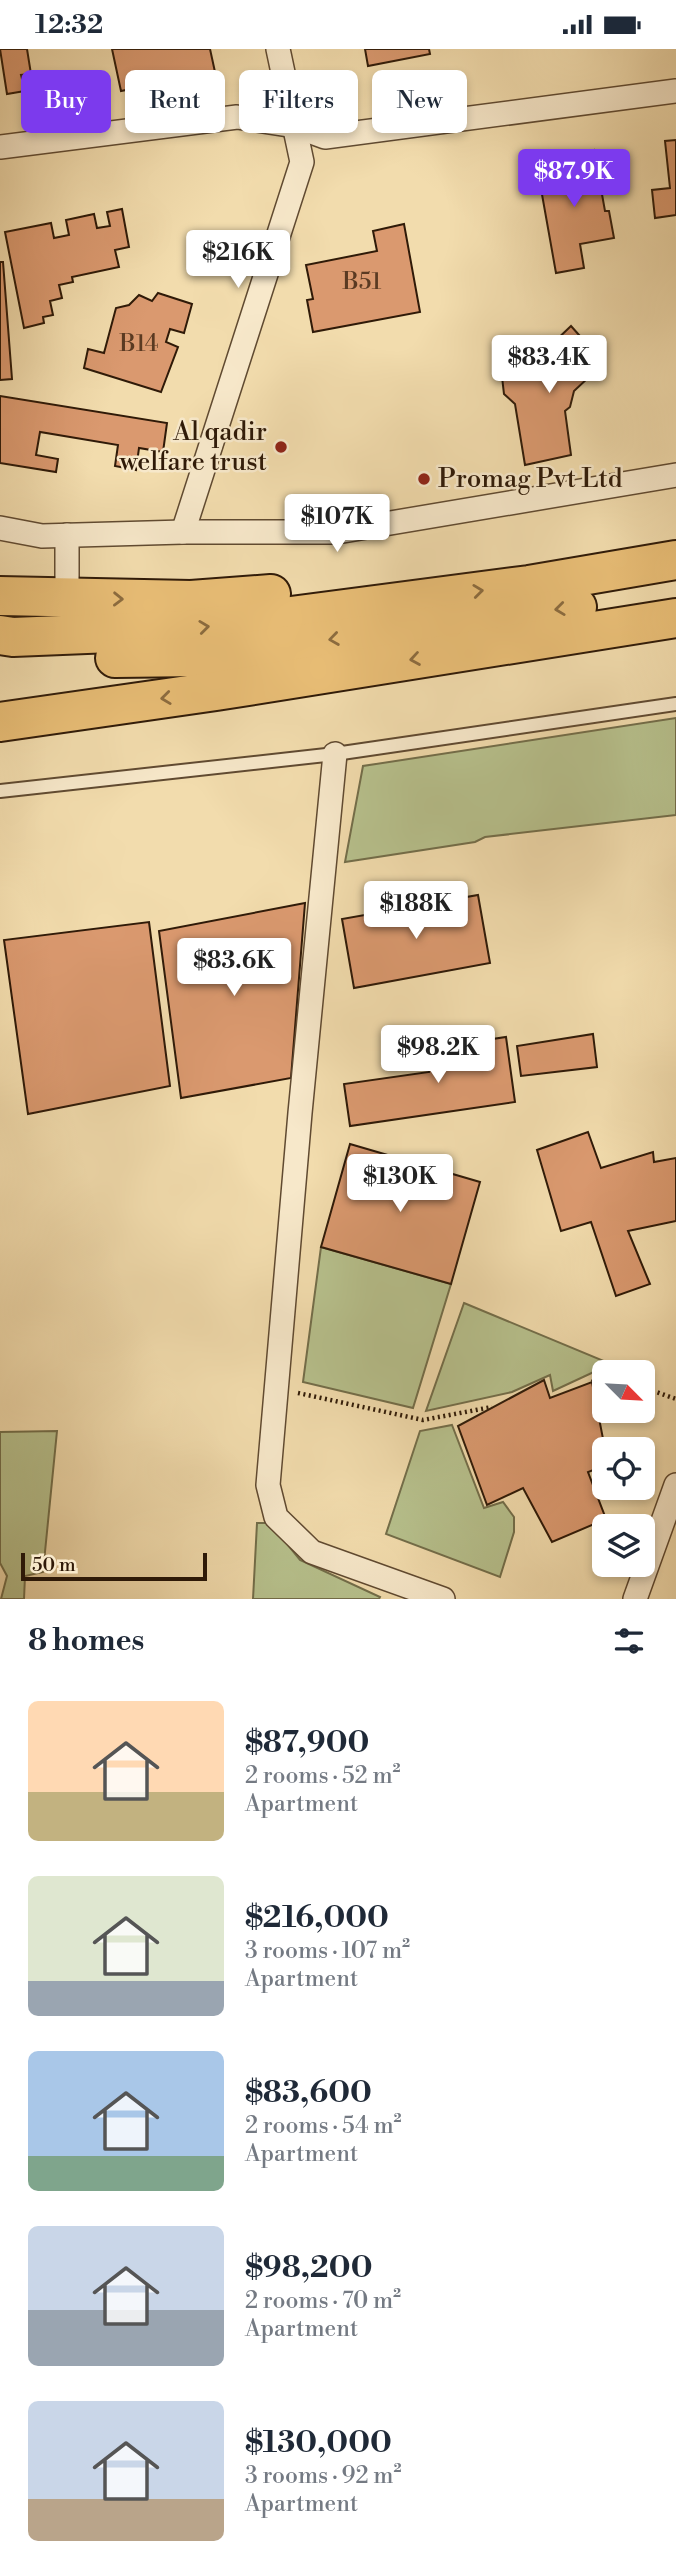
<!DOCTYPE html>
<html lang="en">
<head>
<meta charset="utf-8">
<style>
  :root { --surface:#fff; --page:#f2f2f3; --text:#1f2937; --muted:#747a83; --accent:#7c3aed }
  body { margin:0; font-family:"Libre Bodoni",serif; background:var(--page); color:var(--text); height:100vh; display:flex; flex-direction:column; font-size:26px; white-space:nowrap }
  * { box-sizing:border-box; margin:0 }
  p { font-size:23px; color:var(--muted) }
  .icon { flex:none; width:38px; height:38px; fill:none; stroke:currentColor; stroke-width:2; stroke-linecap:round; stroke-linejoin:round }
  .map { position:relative; height:1550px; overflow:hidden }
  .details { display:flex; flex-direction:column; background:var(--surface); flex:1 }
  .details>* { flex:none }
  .top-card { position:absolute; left:21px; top:21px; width:635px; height:63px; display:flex; gap:14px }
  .needle { width:46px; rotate:114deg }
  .buttons { position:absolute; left:592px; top:1311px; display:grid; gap:14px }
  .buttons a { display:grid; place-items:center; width:63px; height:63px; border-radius:10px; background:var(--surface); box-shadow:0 4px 10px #0003; font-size:35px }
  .scale { position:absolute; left:21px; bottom:18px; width:186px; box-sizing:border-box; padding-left:7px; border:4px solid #2f1a08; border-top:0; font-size:19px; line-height:24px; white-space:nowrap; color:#2f1a08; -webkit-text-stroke:5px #f7e8ca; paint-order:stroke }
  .price { position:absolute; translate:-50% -60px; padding:0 16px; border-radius:7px; background:#fff; color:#222; font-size:23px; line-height:46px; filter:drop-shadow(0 2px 4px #0008) }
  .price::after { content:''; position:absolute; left:50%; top:42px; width:21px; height:16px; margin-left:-10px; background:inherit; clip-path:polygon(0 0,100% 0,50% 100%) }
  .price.current { background:var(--accent); color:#fff }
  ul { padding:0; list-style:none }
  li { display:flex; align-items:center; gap:21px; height:175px; padding:0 28px }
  li span { display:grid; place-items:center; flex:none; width:196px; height:140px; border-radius:10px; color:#555 }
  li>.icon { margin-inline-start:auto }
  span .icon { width:84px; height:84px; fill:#fffc; stroke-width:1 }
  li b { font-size:30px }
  h2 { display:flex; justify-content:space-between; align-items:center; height:84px; padding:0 28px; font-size:30px }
  .pill { padding:0 24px; border-radius:10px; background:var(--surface); box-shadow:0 4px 10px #0003; font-size:24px; line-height:63px }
  .pill.current { background:var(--accent); color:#fff }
  .status { display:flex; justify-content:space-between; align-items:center; height:49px; padding:0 35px; background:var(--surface); direction:ltr }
  .status svg { height:19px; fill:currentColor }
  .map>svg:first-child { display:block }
</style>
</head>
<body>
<div class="status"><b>12:32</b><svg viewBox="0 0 49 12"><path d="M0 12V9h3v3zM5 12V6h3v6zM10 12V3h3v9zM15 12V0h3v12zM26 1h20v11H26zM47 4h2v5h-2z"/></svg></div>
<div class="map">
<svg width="676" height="1550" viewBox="0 0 676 1550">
  <rect width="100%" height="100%" fill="#f2dcad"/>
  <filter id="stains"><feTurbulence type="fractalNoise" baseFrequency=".00286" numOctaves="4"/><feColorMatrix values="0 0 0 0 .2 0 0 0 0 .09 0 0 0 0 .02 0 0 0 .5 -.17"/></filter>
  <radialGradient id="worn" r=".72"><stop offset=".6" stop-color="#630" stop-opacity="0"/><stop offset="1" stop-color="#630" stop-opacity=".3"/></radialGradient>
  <!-- green -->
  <g fill="#b7c18d" stroke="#736e4a" stroke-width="2">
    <polygon points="676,669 676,766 485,788 475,793 345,813 363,717"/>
    <polygon points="321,1198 451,1235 413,1359 303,1333"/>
    <polygon points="464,1254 611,1315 553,1342 550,1326 512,1343 426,1362"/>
    <polygon points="452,1376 484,1459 503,1453 514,1468 514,1483 500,1528 386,1485 420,1382"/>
    <polygon points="57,1382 43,1523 25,1527 24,1550 1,1550 7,1527 0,1514 0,1383"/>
    <polygon points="257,1474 270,1474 300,1511 380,1548 379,1550 253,1550"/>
  </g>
  <!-- building -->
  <g fill="#da996f" stroke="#2f1a08" stroke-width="2">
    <polygon points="0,0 27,0 31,25 21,26 25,42 7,45"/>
    <polygon points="112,0 210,0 215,23 121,42"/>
    <polygon points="365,0 429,0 430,5 368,17"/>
    <polygon points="676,91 676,166 655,169 652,141 670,139 665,92"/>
    <polygon points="594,101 605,162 609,162 614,189 580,195 584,219 556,224 538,123 563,118 561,107"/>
    <polygon points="122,160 129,198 115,201 119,218 72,228 73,233 59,236 62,249 50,252 53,266 43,268 44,274 24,279 5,183 51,174 54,189 69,186 66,171 94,165 97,179 110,177 107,163"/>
    <polygon points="404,175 420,263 313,283 307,251 313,250 306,216 377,202 373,182"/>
    <polygon points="0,213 3,213 12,330 0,331"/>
    <polygon points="158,244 192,255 184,284 170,280 166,293 178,298 161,343 84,319 88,300 104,304 116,259 129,256 139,246 152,252"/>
    <polygon points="571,277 604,314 574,342 570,358 565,362 571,406 525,416 515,355 504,345 501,319 511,314 520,318 523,311 529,317"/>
    <polygon points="0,347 167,374 163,403 139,399 136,421 115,417 118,396 40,383 36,406 58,410 56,423 0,414"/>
    <polygon points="478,846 490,914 354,939 342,870"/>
    <polygon points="305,854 291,1029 181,1049 159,882"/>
    <polygon points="149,873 170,1037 28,1065 4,891"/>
    <polygon points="593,985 597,1018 521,1027 517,997"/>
    <polygon points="506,988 515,1053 350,1077 344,1035 429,1023 426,1000"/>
    <polygon points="588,1083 601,1119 653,1103 654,1113 676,1109 676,1172 628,1182 650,1235 616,1247 591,1173 561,1182 537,1101"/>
    <polygon points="350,1095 480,1133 451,1235 321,1198"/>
    <polygon points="544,1331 550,1349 592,1333 605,1400 604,1417 588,1423 606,1470 552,1493 523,1439 487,1456 458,1377"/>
  </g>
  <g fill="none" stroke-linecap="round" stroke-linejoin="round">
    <!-- service casing -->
    <g stroke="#604a31" stroke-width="16">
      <polyline id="service" points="0,742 335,705 676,655"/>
    </g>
    <!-- minor casing -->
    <g stroke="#604a31" stroke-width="26">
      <g id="minor">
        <polyline points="0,98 237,68 295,77 325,88 676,42"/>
        <polyline points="0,479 42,487 183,483 337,483 676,426"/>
        <polyline points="183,483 302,113 278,0"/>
        <polyline points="67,549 67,486"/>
        <polyline points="335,705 300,1064 268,1436 276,1468 312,1503 443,1550"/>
        <polyline points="635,1550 676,1436"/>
      </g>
    </g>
    <!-- trunk casing -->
    <g stroke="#2f1a08" stroke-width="42">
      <g id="trunk">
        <polyline points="0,547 191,551 271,545"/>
        <polyline points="0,586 13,588 185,581 529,536 676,511"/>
        <polyline points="115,609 201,608 577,558"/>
        <polyline points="0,673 216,642 676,569"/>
      </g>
    </g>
    <!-- path -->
    <g stroke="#2f1a08" stroke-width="4.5" stroke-dasharray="2 3.5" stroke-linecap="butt">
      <polyline points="592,1333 604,1326"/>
      <polyline points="642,1338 676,1350"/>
      <polyline points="298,1344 423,1371 492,1358"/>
    </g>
    <!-- service -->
    <use href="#service" stroke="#f7e8ca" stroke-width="12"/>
    <!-- minor -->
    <use href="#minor" stroke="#f7e8ca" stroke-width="23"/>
    <!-- trunk -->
    <use href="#trunk" stroke="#e9be76" stroke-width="38"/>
  </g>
  <!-- one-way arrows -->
  <defs><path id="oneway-chevron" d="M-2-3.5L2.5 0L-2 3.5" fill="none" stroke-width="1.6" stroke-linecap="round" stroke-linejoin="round" transform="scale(1.75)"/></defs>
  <g stroke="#8c6c3f">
    <use href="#oneway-chevron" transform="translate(478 542) rotate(-7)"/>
    <use href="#oneway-chevron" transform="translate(118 550) rotate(1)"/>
    <use href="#oneway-chevron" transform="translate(560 560) rotate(173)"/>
    <use href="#oneway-chevron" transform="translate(204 578) rotate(-7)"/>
    <use href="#oneway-chevron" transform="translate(334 590) rotate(172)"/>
    <use href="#oneway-chevron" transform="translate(415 610) rotate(171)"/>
    <use href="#oneway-chevron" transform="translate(166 649) rotate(173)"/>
  </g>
  <!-- markers -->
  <g fill="#8f2418" stroke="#f7e8ca" stroke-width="2.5">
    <circle cx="281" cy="398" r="7"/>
    <circle cx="424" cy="430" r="7"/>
  </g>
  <g text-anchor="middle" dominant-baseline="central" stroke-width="5" stroke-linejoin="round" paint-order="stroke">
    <!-- number labels -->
    <g font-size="23" fill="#5a3a22">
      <text x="362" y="233">B51</text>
      <text x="139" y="295">B14</text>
    </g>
    <!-- poi labels -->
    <g font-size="26" fill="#2f1a08" stroke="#f7e8ca" text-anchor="end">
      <text x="267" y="383">Al qadir<tspan x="267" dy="30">welfare trust</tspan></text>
      <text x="438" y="430" text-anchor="start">Promag Pvt Ltd</text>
    </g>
  </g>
  <rect width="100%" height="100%" filter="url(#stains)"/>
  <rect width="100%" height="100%" fill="url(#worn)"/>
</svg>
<div class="buttons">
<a><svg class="needle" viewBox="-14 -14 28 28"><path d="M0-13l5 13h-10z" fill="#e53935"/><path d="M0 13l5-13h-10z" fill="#747a83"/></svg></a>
<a><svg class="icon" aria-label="locate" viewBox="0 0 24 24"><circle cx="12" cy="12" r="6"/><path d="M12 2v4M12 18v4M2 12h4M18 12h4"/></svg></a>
<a><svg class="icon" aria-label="layers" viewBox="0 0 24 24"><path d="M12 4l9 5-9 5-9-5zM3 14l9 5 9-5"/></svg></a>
</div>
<div class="scale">50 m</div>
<b class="price current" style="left:574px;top:160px">$87.9K</b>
<b class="price" style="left:238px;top:241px">$216K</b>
<b class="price" style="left:549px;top:346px">$83.4K</b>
<b class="price" style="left:337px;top:505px">$107K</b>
<b class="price" style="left:416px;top:892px">$188K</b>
<b class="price" style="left:234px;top:949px">$83.6K</b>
<b class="price" style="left:438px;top:1036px">$98.2K</b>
<b class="price" style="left:400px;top:1165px">$130K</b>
<div class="top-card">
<a class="pill current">Buy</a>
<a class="pill">Rent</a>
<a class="pill">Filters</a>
<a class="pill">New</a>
</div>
</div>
<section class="details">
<h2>8 homes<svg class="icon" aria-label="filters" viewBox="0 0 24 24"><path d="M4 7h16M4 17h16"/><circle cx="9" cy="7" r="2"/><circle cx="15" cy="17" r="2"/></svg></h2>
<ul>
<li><span style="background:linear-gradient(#ffd9b3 65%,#c2b280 0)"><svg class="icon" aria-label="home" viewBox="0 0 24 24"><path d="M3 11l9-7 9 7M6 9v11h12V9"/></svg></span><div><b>$87,900</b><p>2 rooms · 52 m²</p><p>Apartment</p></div></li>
<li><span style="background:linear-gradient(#dfe7d0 75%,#9aa5b1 0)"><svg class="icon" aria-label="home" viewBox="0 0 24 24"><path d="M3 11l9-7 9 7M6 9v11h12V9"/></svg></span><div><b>$216,000</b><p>3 rooms · 107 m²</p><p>Apartment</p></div></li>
<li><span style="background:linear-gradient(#a9c7e8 75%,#7fa58c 0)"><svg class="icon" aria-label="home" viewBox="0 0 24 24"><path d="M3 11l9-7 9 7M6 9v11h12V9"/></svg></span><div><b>$83,600</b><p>2 rooms · 54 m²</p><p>Apartment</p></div></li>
<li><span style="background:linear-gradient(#c9d6e8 60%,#9aa5b1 0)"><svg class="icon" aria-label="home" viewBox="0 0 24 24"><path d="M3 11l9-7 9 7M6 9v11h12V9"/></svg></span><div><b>$98,200</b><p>2 rooms · 70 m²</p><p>Apartment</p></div></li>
<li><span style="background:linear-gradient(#c9d6e8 70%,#b9a48a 0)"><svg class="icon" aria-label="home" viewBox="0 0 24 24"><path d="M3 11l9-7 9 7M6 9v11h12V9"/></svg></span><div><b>$130,000</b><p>3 rooms · 92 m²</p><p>Apartment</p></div></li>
</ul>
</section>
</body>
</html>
